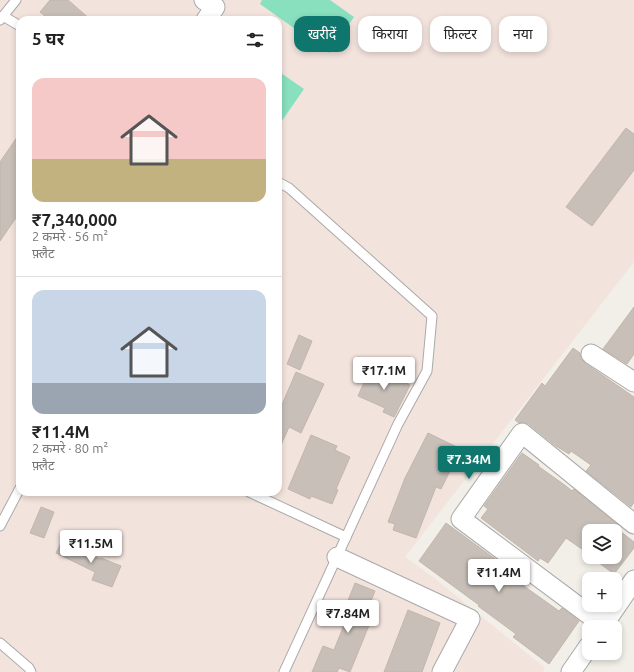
<!DOCTYPE html>
<html lang="hi">
<head>
<meta charset="utf-8">
<style>
  :root { --surface:#fff; --page:#f6f6f6; --text:#222; --muted:#767676; --line:#e0e0e0; --accent:#0f766e }
  body { margin:0; font-family:Ubuntu,"Noto Sans Devanagari",sans-serif; background:var(--page); color:var(--text); height:100vh; display:flex; flex-direction:column; font-size:15px; white-space:nowrap }
  * { box-sizing:border-box; margin:0 }
  p { font-size:13px; color:var(--muted) }
  .icon { flex:none; width:22px; height:22px; fill:none; stroke:currentColor; stroke-width:2; stroke-linecap:round; stroke-linejoin:round }
  .map { position:relative; flex:1; overflow:hidden }
  .drawer { position:absolute; left:16px; top:16px; width:266px; height:480px; display:flex; flex-direction:column; background:var(--surface); border-radius:12px; box-shadow:0 2px 6px #0003 }
  .drawer>* { flex:none }
  .banner { position:absolute; left:294px; top:16px; width:280px; height:36px; display:flex; gap:8px }
  .fabs { position:absolute; left:582px; top:524px; display:grid; gap:8px }
  .fabs a { display:grid; place-items:center; width:40px; height:40px; border-radius:8px; background:var(--surface); box-shadow:0 2px 6px #0003; font-size:20px }
  .price { position:absolute; translate:-50% -34px; padding:0 9px; border-radius:4px; background:#fff; color:#222; font-size:13px; line-height:26px; filter:drop-shadow(0 1px 2px #0008) }
  .price::after { content:''; position:absolute; left:50%; top:24px; width:12px; height:9px; margin-left:-6px; background:inherit; clip-path:polygon(0 0,100% 0,50% 100%) }
  .price.active { background:var(--accent); color:#fff }
  ul { padding:0; list-style:none }
  li { display:grid; align-content:center; gap:8px; height:212px; padding:0 16px }
  li+li { border-top:1px solid var(--line) }
  li span { display:grid; place-items:center; height:124px; border-radius:12px; color:#555 }
  li>.icon { margin-inline-start:auto }
  span .icon { width:72px; height:72px; fill:#fffc; stroke-width:1 }
  li b { font-size:17px }
  h2 { display:flex; justify-content:space-between; align-items:center; height:48px; padding:0 16px; font-size:17px }
  .pill { padding:0 14px; border-radius:12px; background:var(--surface); box-shadow:0 2px 6px #0003; font-size:14px; line-height:36px }
  .pill.active { background:var(--accent); color:#fff }
  .map>svg:first-child { display:block }
</style>
</head>
<body>
<div class="map">
<svg width="634" height="672" viewBox="0 0 634 672">
  <rect width="100%" height="100%" fill="#f2efe9"/>
  <!-- military -->
  <path fill="#f3e3dd" fill-rule="evenodd" d="M 0,0 L 634,0 L 634,262 L 405,557 L 433,577 L 545,668 L 543,672 L 0,672 ZM 20,20 L 278,20 L 278,492 L 20,492 Z"/>
  <!-- pitch -->
  <g fill="#88e0be">
    <polygon points="262,0 330,0 354,17 329,53 260,4"/>
    <polygon points="278,71 304,89 279,125 278,124"/>
  </g>
  <!-- building -->
  <g fill="#c7bfb8" stroke="#c4b6ab">
    <polygon points="50,0 68,0 91,20 50,20 40,12"/>
    <polygon points="626,128 634,134 634,170 592,226 566,207"/>
    <polygon points="20,133 20,212 0,241 0,162"/>
    <polygon points="634,307 634,354 627,364 603,349"/>
    <polygon points="299,335 312,341 300,370 287,364"/>
    <polygon points="573,348 580,353 581,359 585,363 634,397 634,502 631,507 586,471 591,465 571,451 569,454 556,446 529,424 524,422 519,423 515,420 542,383 545,386"/>
    <polygon points="371,367 410,385 394,417 383,412 385,408 358,396"/>
    <polygon points="296,372 324,384 301,433 289,427 278,452 278,414"/>
    <polygon points="428,433 461,449 441,489 436,487 416,538 393,530 395,524 388,522 405,478"/>
    <polygon points="311,435 337,446 335,450 350,457 336,489 338,490 332,504 311,496 310,499 288,489"/>
    <polygon points="522,453 539,465 538,466 566,486 572,491 574,489 618,525 616,528 634,542 634,548 614,574 591,557 615,557 615,529 614,531 589,531 589,554 566,538 548,563 540,558 538,561 481,518 488,509 484,506"/>
    <polygon points="41,507 54,512 44,538 30,533"/>
    <polygon points="446,523 524,580 521,584 559,611 562,608 579,621 549,664 513,637 516,634 478,606 479,605 419,561"/>
    <polygon points="62,541 100,559 101,558 121,566 112,587 92,580 95,572 56,553"/>
    <polygon points="355,583 375,591 363,620 370,623 350,672 339,668 337,672 312,672 323,646 334,650 346,620 341,618"/>
    <polygon points="408,610 440,623 422,672 384,672"/>
  </g>
  <g fill="none" stroke-linecap="round" stroke-linejoin="round">
    <!-- lane casing -->
    <g stroke="#a9a9a9" stroke-width="11">
      <g id="lane">
        <polyline points="3,16 20,26"/>
        <polyline points="0,20 16,0"/>
        <polyline points="278,182 289,188 432,316 427,371 398,424 284,672"/>
        <polyline points="249,492 346,537"/>
        <polyline points="0,526 20,488"/>
        <polyline points="0,643 29,668 31,672"/>
      </g>
    </g>
    <!-- street casing -->
    <g stroke="#a9a9a9" stroke-width="21">
      <g id="street">
        <polyline points="204,0 215,7 206,20"/>
        <polyline points="591,354 634,382"/>
        <polyline points="337,557 470,619 442,672"/>
        <polyline points="603,625 461,519 522,433 634,524"/>
        <polyline points="602,627 634,580"/>
        <polyline points="571,672 589,646"/>
      </g>
    </g>
    <!-- lane -->
    <use href="#lane" stroke="#fff" stroke-width="9"/>
    <!-- street -->
    <use href="#street" stroke="#fff" stroke-width="19"/>
  </g>
</svg>
<div class="fabs">
<a><svg class="icon" aria-label="layers" viewBox="0 0 24 24"><path d="M12 4l9 5-9 5-9-5zM3 14l9 5 9-5"/></svg></a>
<a>+</a>
<a>−</a>
</div>
<b class="price" style="left:384px;top:391px">₹17.1M</b>
<b class="price active" style="left:469px;top:480px">₹7.34M</b>
<b class="price" style="left:91px;top:564px">₹11.5M</b>
<b class="price" style="left:499px;top:593px">₹11.4M</b>
<b class="price" style="left:348px;top:634px">₹7.84M</b>
<div class="banner">
<a class="pill active">खरीदें</a>
<a class="pill">किराया</a>
<a class="pill">फ़िल्टर</a>
<a class="pill">नया</a>
</div>
<section class="drawer">
<h2>5 घर<svg class="icon" aria-label="filters" viewBox="0 0 24 24"><path d="M4 7h16M4 17h16"/><circle cx="9" cy="7" r="2"/><circle cx="15" cy="17" r="2"/></svg></h2>
<ul>
<li><span style="background:linear-gradient(#f6c9c9 65%,#c2b280 0)"><svg class="icon" aria-label="home" viewBox="0 0 24 24"><path d="M3 11l9-7 9 7M6 9v11h12V9"/></svg></span><div><b>₹7,340,000</b><p>2 कमरे · 56 m²</p><p>फ़्लैट</p></div></li>
<li><span style="background:linear-gradient(#c9d6e8 75%,#9aa5b1 0)"><svg class="icon" aria-label="home" viewBox="0 0 24 24"><path d="M3 11l9-7 9 7M6 9v11h12V9"/></svg></span><div><b>₹11.4M</b><p>2 कमरे · 80 m²</p><p>फ़्लैट</p></div></li>
</ul>
</section>
</div>
</body>
</html>
